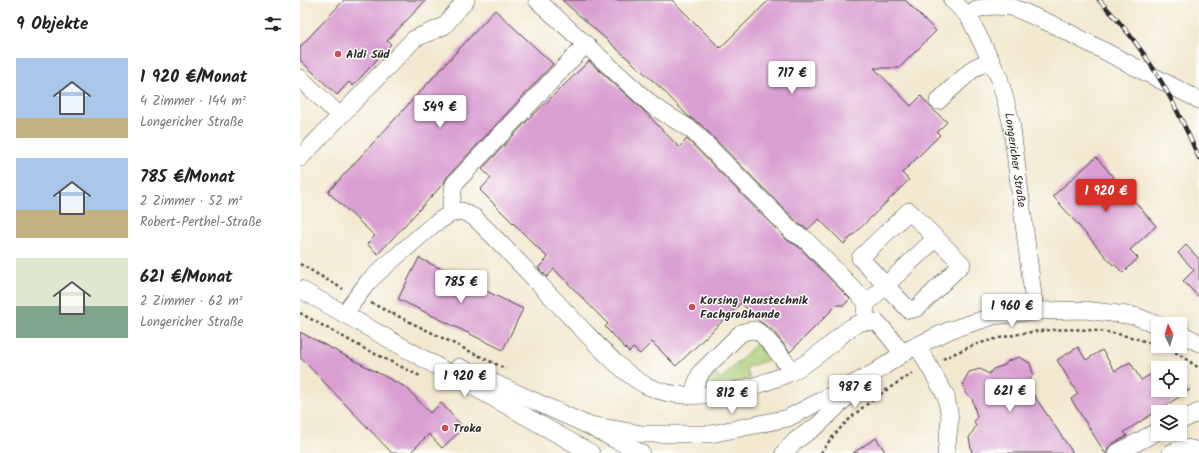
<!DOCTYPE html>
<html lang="de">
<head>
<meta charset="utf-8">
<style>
  :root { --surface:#fff; --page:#f6f6f6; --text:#222; --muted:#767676; --accent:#d93025 }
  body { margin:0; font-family:Kalam,sans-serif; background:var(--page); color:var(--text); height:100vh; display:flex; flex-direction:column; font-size:15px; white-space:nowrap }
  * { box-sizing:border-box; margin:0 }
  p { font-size:13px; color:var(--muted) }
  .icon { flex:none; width:22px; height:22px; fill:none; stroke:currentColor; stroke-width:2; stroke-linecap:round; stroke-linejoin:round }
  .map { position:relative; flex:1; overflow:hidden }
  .details { display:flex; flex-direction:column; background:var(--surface); width:300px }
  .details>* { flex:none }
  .needle { width:26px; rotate:355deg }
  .tools { position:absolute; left:851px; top:317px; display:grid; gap:8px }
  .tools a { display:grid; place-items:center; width:36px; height:36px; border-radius:0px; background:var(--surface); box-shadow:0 2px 6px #0003; font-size:20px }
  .price { position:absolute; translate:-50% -34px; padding:0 9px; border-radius:4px; background:#fff; color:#222; font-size:13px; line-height:26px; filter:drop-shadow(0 1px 2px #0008) }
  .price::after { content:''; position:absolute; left:50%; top:24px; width:12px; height:9px; margin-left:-6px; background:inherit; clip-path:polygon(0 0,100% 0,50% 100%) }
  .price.on { background:var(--accent); color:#fff }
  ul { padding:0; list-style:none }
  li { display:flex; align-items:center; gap:12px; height:100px; padding:0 16px }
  li span { display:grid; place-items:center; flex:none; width:112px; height:80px; border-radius:0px; color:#555 }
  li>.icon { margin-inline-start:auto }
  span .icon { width:48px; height:48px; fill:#fffc; stroke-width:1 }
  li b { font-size:17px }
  h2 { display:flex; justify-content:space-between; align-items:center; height:48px; padding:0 16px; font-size:17px }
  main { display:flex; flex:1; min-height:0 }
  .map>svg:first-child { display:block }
</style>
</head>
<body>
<main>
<section class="details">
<h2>9 Objekte<svg class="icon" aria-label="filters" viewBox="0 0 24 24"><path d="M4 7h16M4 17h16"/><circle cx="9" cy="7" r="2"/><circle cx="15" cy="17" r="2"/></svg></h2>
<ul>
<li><span style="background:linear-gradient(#a9c7e8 75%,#c2b280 0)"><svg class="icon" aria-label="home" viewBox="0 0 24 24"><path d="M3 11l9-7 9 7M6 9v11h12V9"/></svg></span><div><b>1 920 €/Monat</b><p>4 Zimmer · 144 m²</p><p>Longericher Straße</p></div></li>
<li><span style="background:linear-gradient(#a9c7e8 65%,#c2b280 0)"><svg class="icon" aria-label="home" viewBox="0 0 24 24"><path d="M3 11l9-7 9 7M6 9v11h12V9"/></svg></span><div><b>785 €/Monat</b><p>2 Zimmer · 52 m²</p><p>Robert-Perthel-Straße</p></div></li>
<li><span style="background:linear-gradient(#dfe7d0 60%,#7fa58c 0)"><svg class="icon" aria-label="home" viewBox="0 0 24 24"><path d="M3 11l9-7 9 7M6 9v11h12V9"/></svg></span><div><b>621 €/Monat</b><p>2 Zimmer · 62 m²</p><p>Longericher Straße</p></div></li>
</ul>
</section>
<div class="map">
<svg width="899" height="453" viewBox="0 0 899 453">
  <rect width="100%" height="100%" fill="#fdfcf7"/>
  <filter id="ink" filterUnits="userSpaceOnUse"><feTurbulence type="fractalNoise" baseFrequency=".025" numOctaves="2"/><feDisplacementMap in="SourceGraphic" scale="8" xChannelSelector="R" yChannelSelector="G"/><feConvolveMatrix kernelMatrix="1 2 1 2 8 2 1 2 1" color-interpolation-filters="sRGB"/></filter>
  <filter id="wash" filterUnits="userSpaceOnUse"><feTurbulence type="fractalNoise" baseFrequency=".012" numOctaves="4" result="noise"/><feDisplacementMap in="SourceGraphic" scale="16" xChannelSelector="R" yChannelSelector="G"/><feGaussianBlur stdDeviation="0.9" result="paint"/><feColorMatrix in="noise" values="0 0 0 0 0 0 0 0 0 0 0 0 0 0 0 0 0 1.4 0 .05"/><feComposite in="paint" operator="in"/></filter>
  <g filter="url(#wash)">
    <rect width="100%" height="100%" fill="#f2e8cf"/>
    <!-- green -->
    <polygon fill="#a9ca73" stroke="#6a7a4f" points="455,337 480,368 475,369 471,359 446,368 450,379 412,386 407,384 406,378 413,371 421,379 457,343 453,338"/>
    <g id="blocks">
      <!-- building -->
      <g fill="#d99fd2">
        <polygon points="44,0 126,0 87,41 91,44 53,86 49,82 37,95 0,60 0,47"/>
        <polygon points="262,0 372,0 420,48 469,0 605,0 636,31 599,68 574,68 611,106 621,96 631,108 647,122 637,132 640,135 602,173 609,180 544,244 519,219 508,229 500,225 400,124 388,116 361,88"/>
        <polygon points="195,10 253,64 147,177 144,183 78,254 67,244 75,236 28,192"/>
        <polygon points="289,61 341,108 379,147 387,139 487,240 499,247 550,299 544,305 537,305 490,352 472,330 459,321 441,303 376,366 352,342 340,354 333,348 329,352 305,327 308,324 254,269 247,277 238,268 248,258 180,190 191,178 182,169 227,121"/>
        <polygon points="796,157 856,226 830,250 838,258 823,273 814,264 813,265 753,196"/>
        <polygon points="886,245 899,259 899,297 883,281 894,270 878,253"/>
        <polygon points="119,258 223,309 203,350 98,299"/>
        <polygon points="0,332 107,388 130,413 141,403 164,428 142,448 129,434 110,453 92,453 0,357"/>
        <polygon points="778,347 786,360 802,350 815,371 830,362 841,380 858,370 858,390 890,390 824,432 827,436 812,444 808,448 807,453 805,453 771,399 778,394 757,360"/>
        <polygon points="719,357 730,363 733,374 727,385 773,453 672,453 669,438 676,426 674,422 677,417 672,398 666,394 663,383 669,372 680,369 689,374 693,369 705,365 708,361"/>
        <polygon points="576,438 586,453 553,453"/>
      </g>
    </g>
  </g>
  <g filter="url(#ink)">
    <use href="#blocks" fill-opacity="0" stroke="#494744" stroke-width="1"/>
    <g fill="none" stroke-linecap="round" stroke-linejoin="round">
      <!-- minor casing -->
      <g stroke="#494744" stroke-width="18">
        <g id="minor">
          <polyline points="237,0 353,106 393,131 494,233 505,239 567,303"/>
          <polyline points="652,0 669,17 699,77 711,121 735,311"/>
          <polyline points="669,17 676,9 693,6 712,7 754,25 899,100"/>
          <polyline points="0,78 40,116"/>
          <polyline points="638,101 674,68 691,60"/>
          <polyline points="0,158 114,39 144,26 166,0"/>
          <polyline points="150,214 154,184 286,44"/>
          <polyline points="0,289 291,453"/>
          <polyline points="565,313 567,303 636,238 662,264 617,308 609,310 560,258 609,211 636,238"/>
          <path d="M 44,314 L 68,282 L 83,268 L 134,224 L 150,214 L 162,211 L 174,217 C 210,252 243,288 277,324 C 296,343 323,374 347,386 C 387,405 443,392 482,376 C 500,369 515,357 530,345 C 540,337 549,326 562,322 C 566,321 572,322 577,322 L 590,337 L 602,353"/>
          <polyline points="880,333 899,343"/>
          <polyline points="617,345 646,396 650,418 646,453"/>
          <polyline points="159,367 285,424 341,453"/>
          <path d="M 393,395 L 396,384 L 401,372 L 441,333 C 446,331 452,329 457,331 C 464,334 487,364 492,371"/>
          <polyline points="880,421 899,412"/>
          <polyline points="285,424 342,434 411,434 488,418 574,373 608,350 650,330 694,316 735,311 785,310 835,316 858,325"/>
          <polyline points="484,453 495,441 518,425 554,390"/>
          <polyline points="817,453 858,431"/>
          <path d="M 871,453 C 882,447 888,447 899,452"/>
        </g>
      </g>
      <!-- path -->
      <g stroke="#494744" stroke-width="2.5" stroke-dasharray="3 3" stroke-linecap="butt">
        <polyline points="0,264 43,289"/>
        <polyline points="71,303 206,369"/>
        <polyline points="0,313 65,349 120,376"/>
        <polyline points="858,346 877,353 899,368"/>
        <path d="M 643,359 C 653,354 664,349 674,345 C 736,326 797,322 858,346"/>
        <path d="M 521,453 C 542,419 581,392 615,372"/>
      </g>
      <!-- minor -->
      <use href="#minor" stroke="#fff" stroke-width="17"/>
      <!-- rail casing -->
      <g stroke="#2b2b2b" stroke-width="4.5">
        <path id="rail" d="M 799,0 C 847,49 872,96 899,158"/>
      </g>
      <!-- rail -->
      <use href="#rail" stroke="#fdfcf7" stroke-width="3" stroke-dasharray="9" stroke-linecap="butt"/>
    </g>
  </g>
  <!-- markers -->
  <g fill="#d1495b" stroke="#fdfcf7" stroke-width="1.5">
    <circle cx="38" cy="54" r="4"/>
    <circle cx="392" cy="307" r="4"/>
    <circle cx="145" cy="428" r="4"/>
  </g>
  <g text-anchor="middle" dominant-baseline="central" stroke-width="3" stroke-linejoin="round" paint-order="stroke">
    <!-- poi labels -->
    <g font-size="12" font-weight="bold" fill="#2b2b2b" stroke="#fdfcf7" text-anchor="start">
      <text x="46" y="54">Aldi Süd</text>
      <text x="400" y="300">Korsing Haustechnik<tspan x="400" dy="14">Fachgroßhande</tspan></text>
      <text x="153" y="428">Troka</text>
    </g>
    <!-- street labels -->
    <g font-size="12" fill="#2b2b2b" stroke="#fdfcf7">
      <text transform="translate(715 160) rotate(82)">Longericher Straße</text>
    </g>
  </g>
</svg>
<div class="tools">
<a><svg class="needle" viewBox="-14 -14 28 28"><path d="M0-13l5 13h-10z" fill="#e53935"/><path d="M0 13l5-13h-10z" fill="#767676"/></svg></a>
<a><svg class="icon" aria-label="locate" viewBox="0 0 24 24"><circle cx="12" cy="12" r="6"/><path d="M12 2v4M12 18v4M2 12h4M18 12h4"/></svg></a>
<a><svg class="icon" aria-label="layers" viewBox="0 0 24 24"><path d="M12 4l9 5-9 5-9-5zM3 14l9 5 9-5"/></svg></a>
</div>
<b class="price" style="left:492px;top:95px">717 €</b>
<b class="price" style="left:140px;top:129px">549 €</b>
<b class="price on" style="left:806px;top:213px">1 920 €</b>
<b class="price" style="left:161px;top:304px">785 €</b>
<b class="price" style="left:712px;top:328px">1 960 €</b>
<b class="price" style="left:165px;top:398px">1 920 €</b>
<b class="price" style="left:555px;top:409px">987 €</b>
<b class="price" style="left:710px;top:413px">621 €</b>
<b class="price" style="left:432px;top:415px">812 €</b>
</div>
</main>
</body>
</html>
